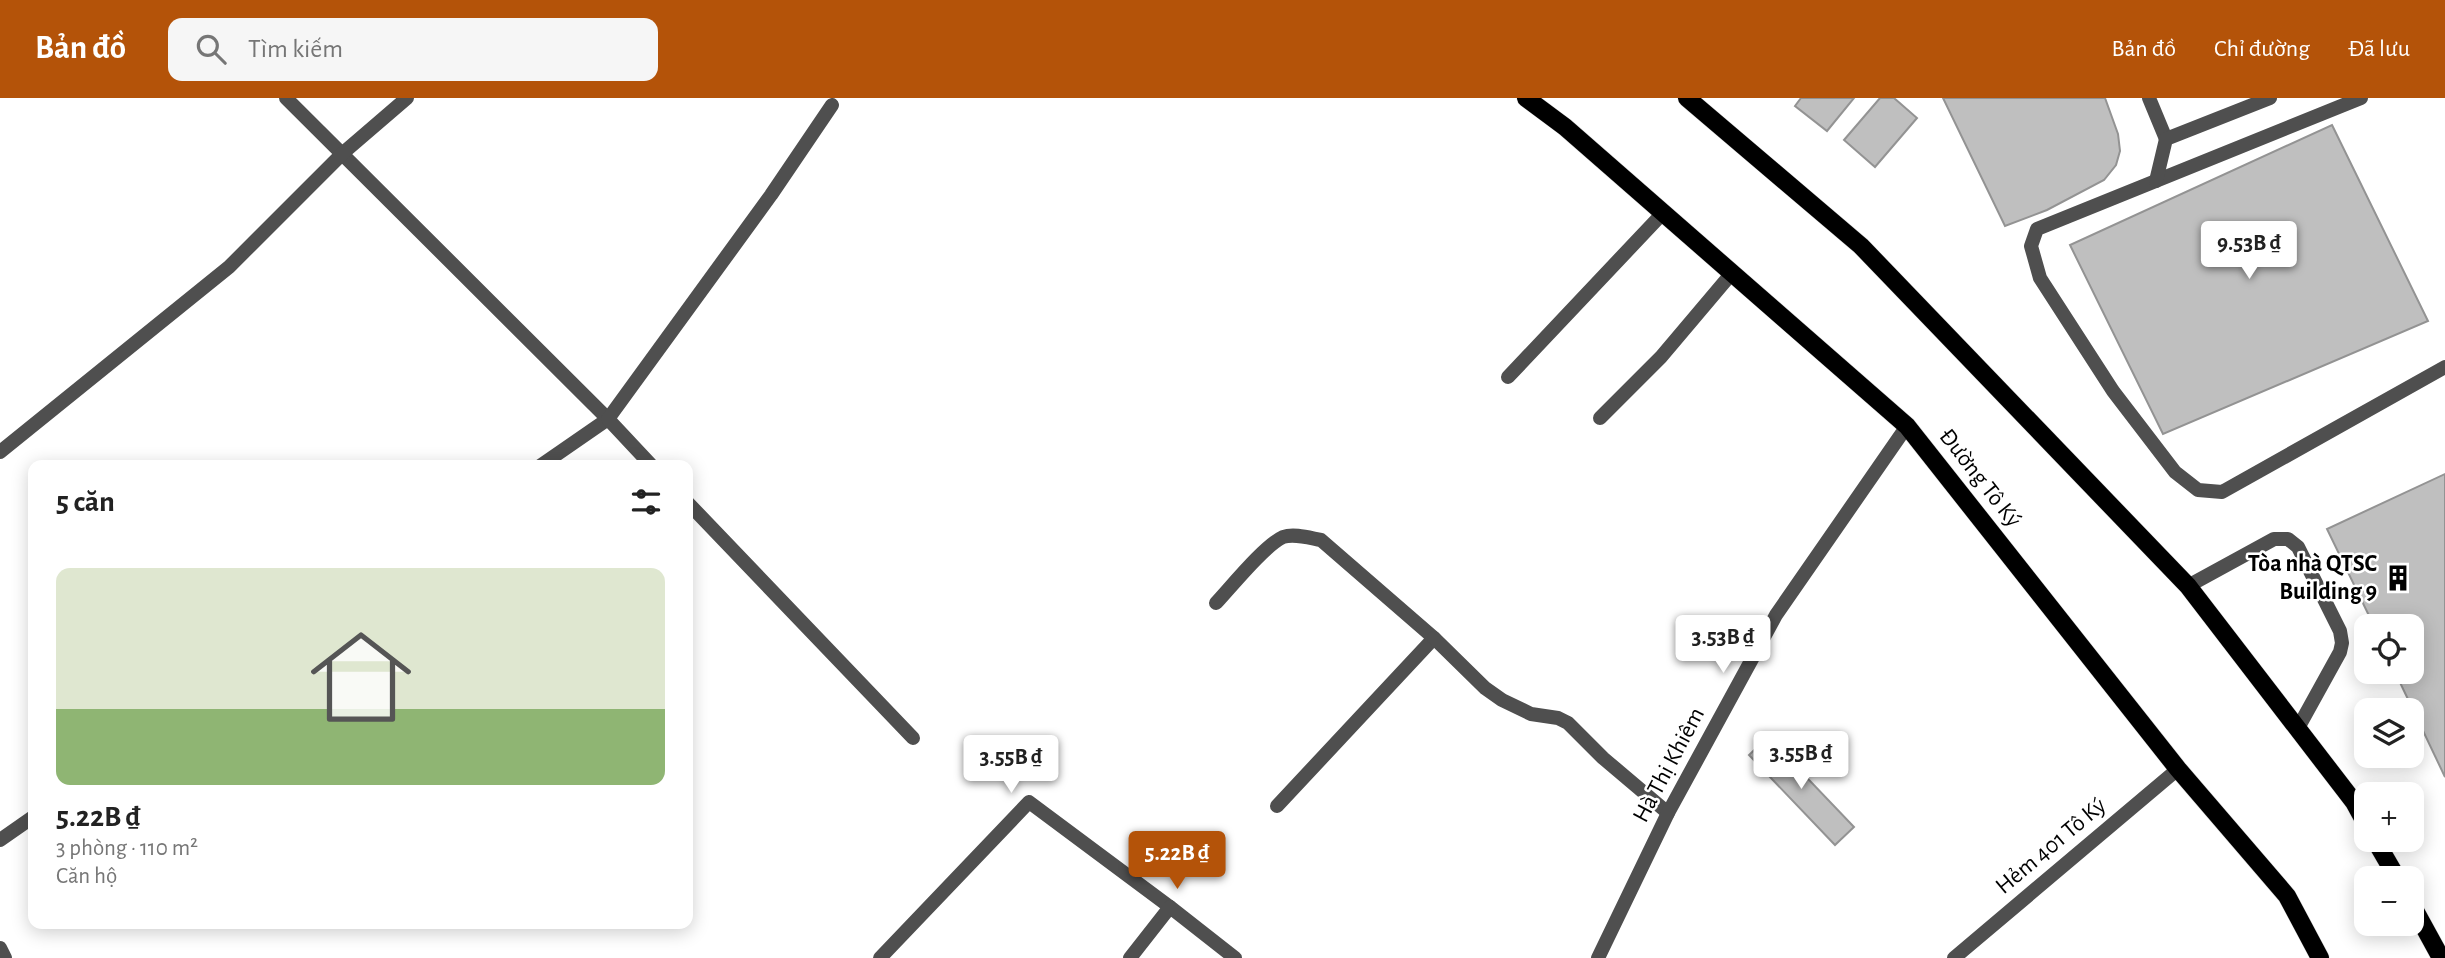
<!DOCTYPE html>
<html lang="vi">
<head>
<meta charset="utf-8">
<style>
  :root { --surface:#fff; --page:#f6f6f6; --text:#222; --muted:#767676; --line:#e0e0e0; --accent:#b45309 }
  body { margin:0; font-family:"Alegreya Sans",sans-serif; background:var(--page); color:var(--text); height:100vh; display:flex; flex-direction:column; font-size:26px; white-space:nowrap }
  * { box-sizing:border-box; margin:0 }
  p { font-size:23px; color:var(--muted) }
  .icon { flex:none; width:38px; height:38px; fill:none; stroke:currentColor; stroke-width:2; stroke-linecap:round; stroke-linejoin:round }
  .map { position:relative; flex:1; overflow:hidden }
  .drawer { position:absolute; left:28px; top:362px; width:665px; height:469px; display:flex; flex-direction:column; background:var(--surface); border-radius:14px; box-shadow:0 4px 18px #0003 }
  .drawer>* { flex:none }
  .fabs { position:absolute; left:2354px; top:516px; display:grid; gap:14px }
  .fabs a { display:grid; place-items:center; width:70px; height:70px; border-radius:14px; background:var(--surface); box-shadow:0 4px 18px #0003; font-size:35px }
  .price { position:absolute; translate:-50% -60px; padding:0 16px; border-radius:7px; background:#fff; color:#222; font-size:23px; line-height:46px; filter:drop-shadow(0 2px 4px #0008) }
  .price::after { content:''; position:absolute; left:50%; top:42px; width:21px; height:16px; margin-left:-10px; background:inherit; clip-path:polygon(0 0,100% 0,50% 100%) }
  .price.on { background:var(--accent); color:#fff }
  ul { padding:0; list-style:none }
  li { display:grid; align-content:center; gap:14px; height:371px; padding:0 28px }
  li+li { border-top:2px solid var(--line) }
  li span { display:grid; place-items:center; height:217px; border-radius:14px; color:#555 }
  li>.icon { margin-inline-start:auto }
  span .icon { width:126px; height:126px; fill:#fffc; stroke-width:1 }
  li b { font-size:30px }
  h2 { display:flex; justify-content:space-between; align-items:center; height:84px; padding:0 28px; font-size:30px }
  header { display:flex; align-items:center; gap:42px; box-sizing:border-box; height:98px; padding:0 35px; background:var(--accent); color:#fff }
  header strong { font-size:33px }
  nav { display:flex; gap:38px; margin-inline-start:auto; font-size:24px }
  .search { width:490px; height:63px; background:var(--page); display:flex; align-items:center; gap:18px; box-sizing:border-box; padding:0 24px; border-radius:14px; color:var(--muted); font-size:26px }
  .map>svg:first-child { display:block }
</style>
</head>
<body>
<header>
<strong>Bản đồ</strong>
<div class="search"><svg class="icon" aria-label="search" viewBox="0 0 24 24"><circle cx="10" cy="10" r="6"/><path d="M15 15l6 6"/></svg>Tìm kiếm</div>
<nav><a>Bản đồ</a><a>Chỉ đường</a><a>Đã lưu</a></nav>
</header>
<div class="map">
<svg width="2445" height="860" viewBox="0 0 2445 860">
  <rect width="100%" height="100%" fill="#fff"/>
  <!-- building -->
  <g fill="#bfbfbf" stroke="#939393" stroke-width="2">
    <polygon points="1801,0 1854,0 1827,33 1795,8"/>
    <polygon points="1880,0 1894,0 1917,20 1875,69 1844,42"/>
    <polygon points="1943,0 2105,0 2118,36 2120,53 2116,67 2104,82 2047,112 2005,128"/>
    <polygon points="2332,27 2428,223 2163,336 2070,147"/>
    <polygon points="2445,376 2445,679 2395,574 2412,574 2412,528 2374,528 2327,431"/>
    <polygon points="1768,639 1854,729 1835,747 1749,657"/>
  </g>
  <g fill="none" stroke-linecap="round" stroke-linejoin="round">
    <!-- primary casing -->
    <g stroke="#dbdbdb" stroke-width="19">
      <g id="primary">
        <polyline points="1526,0 1565,29 1907,328 2178,671 2287,798 2320,860"/>
        <polyline points="1687,0 1861,148 2188,488 2354,704 2366,726"/>
        <polyline points="2375,742 2397,780"/>
        <polyline points="2412,807 2441,860"/>
      </g>
    </g>
    <!-- lane -->
    <g stroke="#4f4f4f" stroke-width="14">
      <polyline points="286,0 608,321 540,368"/>
      <polyline points="2149,0 2166,41"/>
      <polyline points="2361,0 2037,131 2031,148 2040,180 2113,293 2175,374 2198,392 2222,394 2445,269"/>
      <polyline points="2156,83 2166,41 2270,0"/>
      <polyline points="1508,279 1663,115"/>
      <polyline points="1600,320 1661,259 1732,175"/>
      <polyline points="0,354 229,169 343,55 407,0"/>
      <polyline points="652,368 608,321 771,97 832,7"/>
      <polyline points="688,405 913,640"/>
      <polyline points="2188,488 2274,441 2288,441 2298,449 2340,533 2342,545 2340,554 2298,630"/>
      <path d="M 1216,505 C 1231,489 1264,448 1283,439 C 1294,435 1310,440 1321,442 L 1434,540 L 1277,708"/>
      <polyline points="1434,540 1485,590 1502,602 1531,616 1558,620 1568,625 1603,660 1668,715"/>
      <polyline points="0,742 33,719"/>
      <polyline points="0,850 5,860"/>
      <polyline points="1954,860 2178,671"/>
    </g>
    <!-- street -->
    <g stroke="#4f4f4f" stroke-width="14">
      <polyline points="880,860 1029,704 1170,809"/>
      <polyline points="1130,860 1170,809 1235,860"/>
      <polyline points="1598,860 1668,715 1776,517 1907,328"/>
    </g>
    <!-- primary -->
    <use href="#primary" stroke="#000" stroke-width="18"/>
  </g>
  <!-- icons -->
  <defs>
    <g id="building-bare" transform="scale(2.1)"><path d="M-4-6H4V6H1V3H-1V6H-4ZM-2.5-4.3h1.7v1.8h-1.7ZM.8-4.3h1.7v1.8H.8ZM-2.5-1h1.7V.8h-1.7ZM.8-1h1.7V.8H.8Z" fill="#000" stroke="#fff" stroke-width="2.5" paint-order="stroke"/></g>
  </defs>
  <g fill-rule="evenodd">
    <use href="#building-bare" x="2398" y="480"/>
  </g>
  <g text-anchor="middle" dominant-baseline="central" stroke-width="5" stroke-linejoin="round" paint-order="stroke">
    <!-- street labels -->
    <g font-size="24" fill="#000" stroke="#fff">
      <text transform="translate(1980 380) rotate(52)">Đường Tô Ký</text>
      <text transform="translate(1669 667) rotate(-62)">Hà Thị Khiêm</text>
      <text transform="translate(2051 748) rotate(-40)">Hẻm 401 Tô Ký</text>
    </g>
    <!-- poi labels -->
    <g font-size="24" font-weight="bold" fill="#000" stroke="#fff" text-anchor="end">
      <text x="2377" y="466">Tòa nhà QTSC<tspan x="2377" dy="28">Building 9</tspan></text>
    </g>
  </g>
</svg>
<div class="fabs">
<a><svg class="icon" aria-label="locate" viewBox="0 0 24 24"><circle cx="12" cy="12" r="6"/><path d="M12 2v4M12 18v4M2 12h4M18 12h4"/></svg></a>
<a><svg class="icon" aria-label="layers" viewBox="0 0 24 24"><path d="M12 4l9 5-9 5-9-5zM3 14l9 5 9-5"/></svg></a>
<a>+</a>
<a>−</a>
</div>
<b class="price" style="left:2249px;top:183px">9.53B ₫</b>
<b class="price" style="left:1723px;top:577px">3.53B ₫</b>
<b class="price" style="left:1801px;top:693px">3.55B ₫</b>
<b class="price" style="left:1011px;top:697px">3.55B ₫</b>
<b class="price on" style="left:1177px;top:793px">5.22B ₫</b>
<section class="drawer">
<h2>5 căn<svg class="icon" aria-label="filters" viewBox="0 0 24 24"><path d="M4 7h16M4 17h16"/><circle cx="9" cy="7" r="2"/><circle cx="15" cy="17" r="2"/></svg></h2>
<ul>
<li><span style="background:linear-gradient(#dfe7d0 65%,#8fb573 0)"><svg class="icon" aria-label="home" viewBox="0 0 24 24"><path d="M3 11l9-7 9 7M6 9v11h12V9"/></svg></span><div><b>5.22B ₫</b><p>3 phòng · 110 m²</p><p>Căn hộ</p></div></li>
</ul>
</section>
</div>
</body>
</html>
